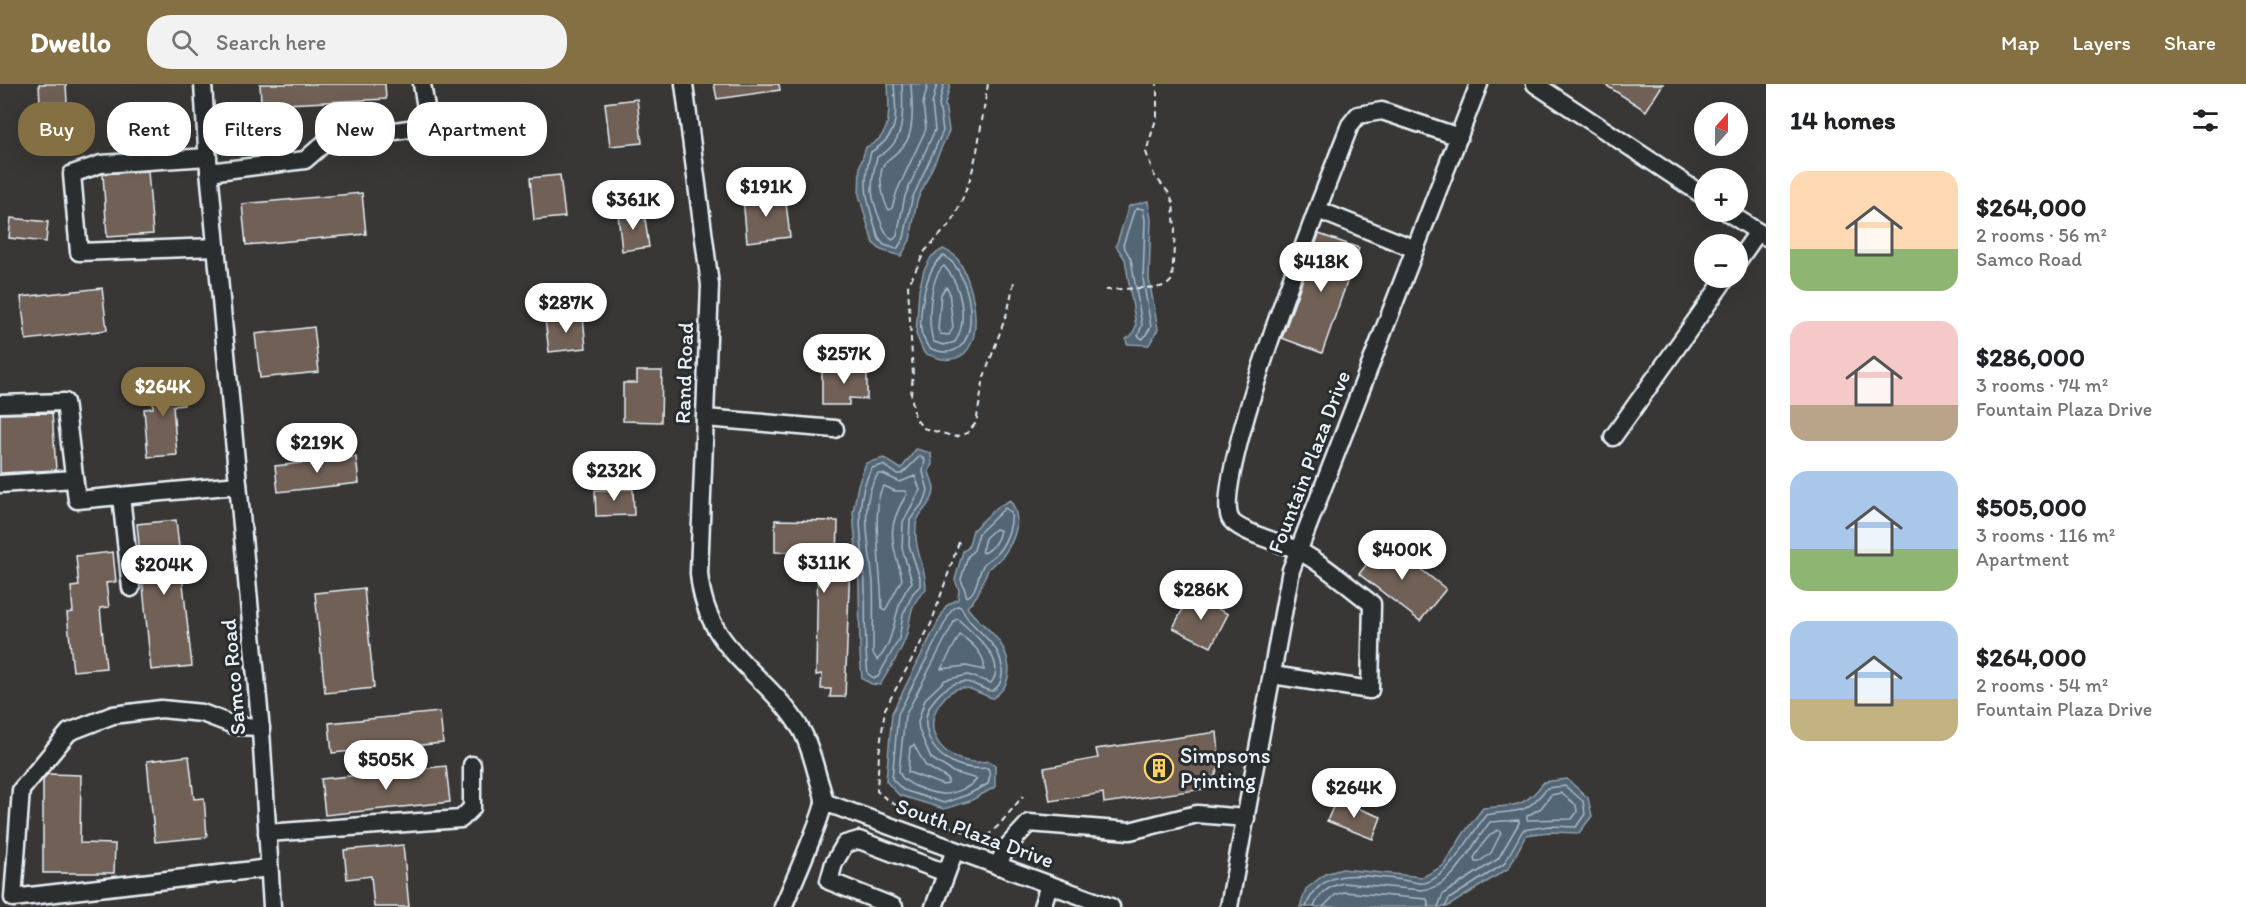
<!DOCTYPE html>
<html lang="en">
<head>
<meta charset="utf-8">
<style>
  :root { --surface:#fff; --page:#f2f2f2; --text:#202124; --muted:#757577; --accent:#847042 }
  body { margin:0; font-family:Itim,sans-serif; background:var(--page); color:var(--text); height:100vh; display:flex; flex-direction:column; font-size:22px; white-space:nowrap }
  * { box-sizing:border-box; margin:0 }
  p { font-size:20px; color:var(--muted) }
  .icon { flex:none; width:33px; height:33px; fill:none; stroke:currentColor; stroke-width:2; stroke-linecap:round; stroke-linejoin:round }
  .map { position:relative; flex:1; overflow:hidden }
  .panel { display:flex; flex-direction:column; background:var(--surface); width:480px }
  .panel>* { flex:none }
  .hud { position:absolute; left:18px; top:18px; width:570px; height:54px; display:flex; gap:12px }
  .needle { width:39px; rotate:21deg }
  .tools { position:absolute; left:1694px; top:18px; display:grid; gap:12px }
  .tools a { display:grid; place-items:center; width:54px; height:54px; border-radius:50%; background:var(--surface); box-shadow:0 6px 24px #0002; font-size:30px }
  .price { position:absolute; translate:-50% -51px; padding:0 14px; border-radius:21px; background:#fff; color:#222; font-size:20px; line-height:39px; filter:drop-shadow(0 2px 3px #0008) }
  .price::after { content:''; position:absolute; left:50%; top:36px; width:18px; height:14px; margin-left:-9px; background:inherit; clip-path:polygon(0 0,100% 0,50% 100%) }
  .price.selected { background:var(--accent); color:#fff }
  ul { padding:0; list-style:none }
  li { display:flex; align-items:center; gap:18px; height:150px; padding:0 24px }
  li span { display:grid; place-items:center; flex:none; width:168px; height:120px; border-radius:18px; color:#555 }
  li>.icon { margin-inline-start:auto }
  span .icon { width:72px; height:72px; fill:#fffc; stroke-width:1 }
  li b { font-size:26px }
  h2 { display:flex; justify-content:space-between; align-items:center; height:72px; padding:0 24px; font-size:26px }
  .chip { padding:0 21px; border-radius:24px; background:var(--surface); box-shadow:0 6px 24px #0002; font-size:21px; line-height:54px }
  .chip.selected { background:var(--accent); color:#fff }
  header { display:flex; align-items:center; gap:36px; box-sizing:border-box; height:84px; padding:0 30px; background:var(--accent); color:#fff }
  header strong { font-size:28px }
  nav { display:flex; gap:33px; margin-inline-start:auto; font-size:21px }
  .search { width:420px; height:54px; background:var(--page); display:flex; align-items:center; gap:15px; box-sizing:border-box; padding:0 21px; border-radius:24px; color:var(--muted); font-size:22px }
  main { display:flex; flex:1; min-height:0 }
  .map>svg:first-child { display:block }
</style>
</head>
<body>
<header>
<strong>Dwello</strong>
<div class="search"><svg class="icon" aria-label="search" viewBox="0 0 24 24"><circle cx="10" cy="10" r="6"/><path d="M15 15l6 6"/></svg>Search here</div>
<nav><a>Map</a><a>Layers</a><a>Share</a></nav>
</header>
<main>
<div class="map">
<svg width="1766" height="823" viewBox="0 0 1766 823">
  <rect width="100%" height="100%" fill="#383736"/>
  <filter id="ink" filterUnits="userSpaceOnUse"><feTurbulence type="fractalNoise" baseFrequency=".0167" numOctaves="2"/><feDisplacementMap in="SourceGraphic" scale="12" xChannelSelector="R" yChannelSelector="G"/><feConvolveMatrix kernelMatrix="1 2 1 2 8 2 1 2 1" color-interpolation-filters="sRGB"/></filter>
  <g filter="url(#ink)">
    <!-- water -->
    <g fill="#536676" stroke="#8f9eaa" stroke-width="1.5">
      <path d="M 888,0 L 950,0 L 950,2 L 945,20 L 949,47 L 917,117 L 910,156 L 901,172 L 881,166 L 873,159 L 859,111 L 860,82 L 866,63 C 894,52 889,25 888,0 Z"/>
      <polygon points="1148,117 1151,135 1149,195 1158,245 1149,261 1127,260 1126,255 1132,251 1136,242 1125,175 1116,162 1129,122"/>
      <path d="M 943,165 C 947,167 952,169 955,172 C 975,194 993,282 942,275 C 936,274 929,271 924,269 L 916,250 L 919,206 L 924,186 L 932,172 Z"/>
      <path d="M 916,365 L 931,369 L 932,380 L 929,387 C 930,393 934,400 934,405 C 934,421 917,427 916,442 C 914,469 926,481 926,506 C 905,523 913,539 904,558 C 898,573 888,587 880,601 L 872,600 L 862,595 L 860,570 L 859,501 L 853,428 L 858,401 L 866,379 L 884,374 L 901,385 Z"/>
      <path d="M 1010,416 C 1023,435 1015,456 1002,473 C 998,478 991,480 988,486 C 980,501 981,511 967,523 C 974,534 984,540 993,550 C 1011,569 1017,598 993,614 C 984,612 974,605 966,604 C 958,603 950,608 945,613 C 913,647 949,686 989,677 L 995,681 L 995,703 L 970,717 L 944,725 L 899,711 L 886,697 L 892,629 L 946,522 L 958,515 L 959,506 L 955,496 L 963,467 L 968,464 L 973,446 L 996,424 Z"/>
      <path d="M 1567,695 L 1588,714 L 1592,732 L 1579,749 L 1549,748 L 1526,751 L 1509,784 L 1447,823 L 1300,823 L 1306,805 L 1325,790 L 1342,785 L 1423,793 L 1443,782 L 1464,749 L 1483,724 C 1514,721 1524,725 1544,698 Z"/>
    </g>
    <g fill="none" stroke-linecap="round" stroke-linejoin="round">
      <!-- shore -->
      <g stroke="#acb9c4" stroke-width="1.5">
        <path d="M 894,0 C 896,32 901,50 871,68 C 860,103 869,122 879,155 L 884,161 L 897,165 L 904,154 L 912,115 L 943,47 L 939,20 L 944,0"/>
        <path d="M 902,0 C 903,28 907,59 877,73 C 874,84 872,96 872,107 C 873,118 884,153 893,156 L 897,152 L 905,112 L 935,46 L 932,20 L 937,0"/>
        <path d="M 911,0 C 912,17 914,36 909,52 C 905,65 892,71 884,80 C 877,90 883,118 889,126 L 892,124 L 897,107 L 926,45 L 923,20 L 928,0"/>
        <polygon points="1138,124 1143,125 1145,136 1143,195 1151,243 1143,255 1138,252 1142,241 1131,175 1123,161 1134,127"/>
        <path d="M 944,172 C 975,187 988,289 929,264 C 926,260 924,255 922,251 C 917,233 926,180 944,172 Z"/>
        <path d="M 944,182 C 961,200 969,236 955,258 L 944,261 L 934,258 C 926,242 930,192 944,182 Z"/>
        <polygon points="946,203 949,207 953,244 949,251 940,250 938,245 941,210"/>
        <path d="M 920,372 L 925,376 L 923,388 L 928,406 L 925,416 L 910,436 L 909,461 L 920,494 L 920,502 L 913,509 L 903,531 L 899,555 L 878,593 L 874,594 L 868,590 C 864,561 866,532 865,502 C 864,463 851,420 872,384 L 883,381 L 897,390 L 902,390 Z"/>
        <path d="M 878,390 L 883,390 L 900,398 L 915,392 L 920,406 L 903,438 L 902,464 L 912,498 C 891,522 898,556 877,576 L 873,569 C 873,546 874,522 873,499 C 871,467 857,419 878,390 Z"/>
        <path d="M 884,402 L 895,407 L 905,407 L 907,410 C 884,446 893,458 902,495 L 885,527 L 882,524 C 882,500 870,415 884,402 Z"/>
        <path d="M 1005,424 L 1011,428 C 1013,442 1005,462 995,471 C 991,475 986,477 984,480 C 977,490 978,508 967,513 L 961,495 L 968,472 L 974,466 L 979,449 Z"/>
        <path d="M 995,445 L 1000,446 C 999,454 992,467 983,469 L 982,466 L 985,454 Z"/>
        <path d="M 957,522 L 961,523 C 972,549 1005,558 1002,591 C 1001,599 999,603 992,607 C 983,606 975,599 966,598 C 946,597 923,622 926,642 C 930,673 959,687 988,684 L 990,691 L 988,700 L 967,711 L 944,719 L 903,706 L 892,695 L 898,630 L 951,527 Z"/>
        <path d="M 958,535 C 972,549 1009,576 991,599 L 968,591 L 945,596 L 925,615 L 918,638 L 919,646 L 931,674 L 953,688 L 977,695 C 972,703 952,711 942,710 C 930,709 899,699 899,686 L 905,632 L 955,536 Z"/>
        <path d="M 960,551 C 971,558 987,572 984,586 L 966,582 L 941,585 Z"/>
        <polygon points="914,661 925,681 948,695 948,700 943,701 908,688 910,663"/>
        <polygon points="1561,709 1576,721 1577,728 1572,735 1527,736 1527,732 1541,724 1551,711"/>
        <path d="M 1498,746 L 1501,749 L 1491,769 L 1479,778 L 1475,778 L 1474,774 C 1480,764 1488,750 1498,746 Z"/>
        <path d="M 1306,823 C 1321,780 1366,792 1402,796 C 1409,797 1419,800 1425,799 C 1450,792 1470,751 1486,731 C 1521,724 1522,734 1547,704 L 1565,702 L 1583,717 L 1585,730 L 1576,743 L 1549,742 L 1523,746 L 1504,780 L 1449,815 L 1445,823"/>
        <path d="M 1314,823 C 1319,809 1329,802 1343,799 L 1422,806 C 1456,803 1471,761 1490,738 L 1519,736 L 1519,739 L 1498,775 L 1443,810 L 1438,823"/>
        <polyline points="1323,823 1335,811 1344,808 1427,815 1429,823"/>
      </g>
    </g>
    <!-- building -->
    <g fill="#6f6056" stroke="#e8f1f8" stroke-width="1.5">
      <polygon points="39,0 66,0 68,38 41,39"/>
      <polygon points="260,0 385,0 386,15 286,20 288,50 263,52"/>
      <polygon points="714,0 779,0 780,6 717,15"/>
      <polygon points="1604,0 1663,0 1646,27"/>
      <polygon points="637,15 642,59 610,62 605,19"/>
      <polygon points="148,87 153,150 107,153 103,90"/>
      <polygon points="560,91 565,133 534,136 530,94"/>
      <polygon points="362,109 366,150 246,161 242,120"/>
      <polygon points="785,110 790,153 747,158 743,114"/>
      <polygon points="644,127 649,163 622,167 618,130"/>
      <polygon points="11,134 48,138 46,158 9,154"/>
      <polygon points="1319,150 1359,164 1322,269 1282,254"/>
      <polygon points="102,204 107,246 26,256 21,213"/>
      <polygon points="583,232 586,264 549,268 545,235"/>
      <polygon points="314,243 319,288 260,294 255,250"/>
      <polygon points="822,283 867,283 867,315 849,314 849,321 822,321"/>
      <polygon points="637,287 662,287 661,338 623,337 623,299 637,299"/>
      <polygon points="181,295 184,321 173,322 177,371 148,373 144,325 153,324 151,297"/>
      <polygon points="52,329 56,386 0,389 0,330"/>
      <polygon points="356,373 359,399 278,408 275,382"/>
      <polygon points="633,405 634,431 596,432 595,406"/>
      <polygon points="176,436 192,582 151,586 137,440"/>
      <polygon points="775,436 838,437 837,477 850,478 845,613 830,613 831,605 821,605 822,590 816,591 818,469 775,468"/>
      <polygon points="1385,457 1446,505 1420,537 1359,490"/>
      <polygon points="113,468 116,498 106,499 109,523 100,524 106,584 73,587 67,529 73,528 71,503 79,502 76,472"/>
      <polygon points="364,504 374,604 325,609 315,509"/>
      <polygon points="1190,511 1228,530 1211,563 1173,544"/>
      <polygon points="440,628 443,659 332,669 329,639"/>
      <polygon points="1217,648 1220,681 1215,692 1202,698 1204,705 1104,719 1103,709 1050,717 1044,684 1098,674 1096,665"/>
      <polygon points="189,672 194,715 204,714 207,753 155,758 147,677"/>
      <polygon points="446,682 450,718 325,731 321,695"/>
      <polygon points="48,690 81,691 80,759 115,760 114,789 43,789 43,695"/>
      <polygon points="1336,716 1381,733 1373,755 1327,737"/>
      <polygon points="403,761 409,823 374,823 371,792 347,795 344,766"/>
    </g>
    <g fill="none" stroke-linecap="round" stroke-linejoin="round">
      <!-- minor casing -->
      <g stroke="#e8f1f8" stroke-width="21">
        <g id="minor">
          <polyline points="203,0 207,64 261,647 272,823"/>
          <path d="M 684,0 L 710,201 L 699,489 C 706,570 766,586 802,647 C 809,660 813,675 817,690 C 819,698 823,708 824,716 C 825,727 790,806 783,823"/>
          <polyline points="1535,0 1704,112"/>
          <polyline points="208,73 101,80 72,90 79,168 216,163"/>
          <polyline points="209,88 305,76 327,57 429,42 422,0"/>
          <polyline points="1318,126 1415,165"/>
          <polyline points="1727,128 1766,153"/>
          <polyline points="1737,178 1758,148"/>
          <polyline points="0,320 65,318 77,416 238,401"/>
          <polyline points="705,334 835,345"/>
          <polyline points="1613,353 1726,194"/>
          <polyline points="0,400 74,395"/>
          <polyline points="121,412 131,504"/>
          <path d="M 1272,591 L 1370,606 L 1372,520 C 1349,503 1316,473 1290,463 C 1277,458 1235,446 1230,434 C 1211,392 1328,97 1350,41 L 1358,31 L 1382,27 L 1459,53"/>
          <polyline points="261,643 236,642 202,629 161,625 113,631 69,648 21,706 13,814 269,784"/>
          <polyline points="824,718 1111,823"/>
          <polyline points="267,749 461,735 472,724 472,681"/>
          <polyline points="998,782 1005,765 1029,739 1130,747 1197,730 1246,734"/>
          <polyline points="894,823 829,797 834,779 845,760 859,756 946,789"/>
          <polyline points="934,823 955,766"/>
          <polyline points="1042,823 1049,801"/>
          <polyline points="1229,823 1291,486 1479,0"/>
        </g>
      </g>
      <!-- path -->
      <g stroke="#e8f1f8" stroke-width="2" stroke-dasharray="6 4.5" stroke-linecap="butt">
        <polyline points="988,0 977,67 971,92 962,116 952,138 925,167 908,202 913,291 911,310 915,334 923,344 956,353 967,349 976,339 984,293 1008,226 1014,198"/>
        <polyline points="1105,206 1160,203 1167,201 1172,196 1175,146 1173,118 1169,109 1154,91 1146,68 1157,32 1157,0"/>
        <path d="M 959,458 L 931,540 L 885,625 L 879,670 L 877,707 C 906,735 948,738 983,756 L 999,741 L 1023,712"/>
      </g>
      <!-- minor -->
      <use href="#minor" stroke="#2a2d2e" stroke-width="16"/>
    </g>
  </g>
  <!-- icons -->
  <defs>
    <g id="building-ring" transform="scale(1.5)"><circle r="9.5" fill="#2a2d2e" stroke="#ffd166" stroke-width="1.5"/><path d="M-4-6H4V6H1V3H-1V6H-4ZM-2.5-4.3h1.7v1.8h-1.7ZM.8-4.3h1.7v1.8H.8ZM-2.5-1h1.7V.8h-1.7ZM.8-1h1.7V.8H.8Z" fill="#ffd166"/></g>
  </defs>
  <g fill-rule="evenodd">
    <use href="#building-ring" x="1159" y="684"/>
  </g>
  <g text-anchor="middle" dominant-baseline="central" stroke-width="6" stroke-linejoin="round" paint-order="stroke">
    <!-- street labels -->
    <g font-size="22" fill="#e8f1f8" stroke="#2a2d2e">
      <text transform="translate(684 289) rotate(-88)">Rand Road</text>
      <text transform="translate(1309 378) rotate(-69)">Fountain Plaza Drive</text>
      <text transform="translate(233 593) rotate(-95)">Samco Road</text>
      <text transform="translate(975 749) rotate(20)">South Plaza Drive</text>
    </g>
    <!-- poi labels -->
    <g font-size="22" fill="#e8f1f8" stroke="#2a2d2e" text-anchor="start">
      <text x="1180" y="671">Simpsons<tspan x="1180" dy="25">Printing</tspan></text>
    </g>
  </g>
</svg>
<div class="tools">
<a><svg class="needle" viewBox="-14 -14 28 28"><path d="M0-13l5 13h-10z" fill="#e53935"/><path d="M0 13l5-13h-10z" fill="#757577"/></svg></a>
<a>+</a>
<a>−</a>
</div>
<b class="price" style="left:766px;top:134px">$191K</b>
<b class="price" style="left:633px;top:147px">$361K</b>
<b class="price" style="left:1321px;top:209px">$418K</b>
<b class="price" style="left:566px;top:250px">$287K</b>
<b class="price" style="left:844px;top:301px">$257K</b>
<b class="price selected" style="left:163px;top:334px">$264K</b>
<b class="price" style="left:317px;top:390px">$219K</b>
<b class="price" style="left:614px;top:418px">$232K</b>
<b class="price" style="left:1402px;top:497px">$400K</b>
<b class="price" style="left:824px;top:510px">$311K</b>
<b class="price" style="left:164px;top:512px">$204K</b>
<b class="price" style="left:1201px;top:537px">$286K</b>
<b class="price" style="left:386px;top:707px">$505K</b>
<b class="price" style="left:1354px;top:735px">$264K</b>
<div class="hud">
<a class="chip selected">Buy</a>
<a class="chip">Rent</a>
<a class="chip">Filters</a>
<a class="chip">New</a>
<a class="chip">Apartment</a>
</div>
</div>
<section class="panel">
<h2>14 homes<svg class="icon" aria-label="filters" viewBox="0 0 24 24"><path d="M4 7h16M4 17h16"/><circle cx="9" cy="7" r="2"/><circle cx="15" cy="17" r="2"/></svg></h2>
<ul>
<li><span style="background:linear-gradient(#ffd9b3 65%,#8fb573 0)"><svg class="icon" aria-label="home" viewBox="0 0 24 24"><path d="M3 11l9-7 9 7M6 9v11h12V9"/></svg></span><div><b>$264,000</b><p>2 rooms · 56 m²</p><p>Samco Road</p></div></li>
<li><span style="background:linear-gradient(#f6c9c9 70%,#b9a48a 0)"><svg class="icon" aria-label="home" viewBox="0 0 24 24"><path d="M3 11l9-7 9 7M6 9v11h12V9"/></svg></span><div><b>$286,000</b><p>3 rooms · 74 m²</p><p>Fountain Plaza Drive</p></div></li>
<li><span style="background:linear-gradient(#a9c7e8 65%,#8fb573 0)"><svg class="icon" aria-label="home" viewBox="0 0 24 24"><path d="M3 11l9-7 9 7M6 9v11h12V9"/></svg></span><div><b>$505,000</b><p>3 rooms · 116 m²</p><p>Apartment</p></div></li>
<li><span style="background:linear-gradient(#a9c7e8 65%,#c2b280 0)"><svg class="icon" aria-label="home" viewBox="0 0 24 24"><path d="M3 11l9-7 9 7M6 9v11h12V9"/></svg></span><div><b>$264,000</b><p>2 rooms · 54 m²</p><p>Fountain Plaza Drive</p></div></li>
</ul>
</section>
</main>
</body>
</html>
